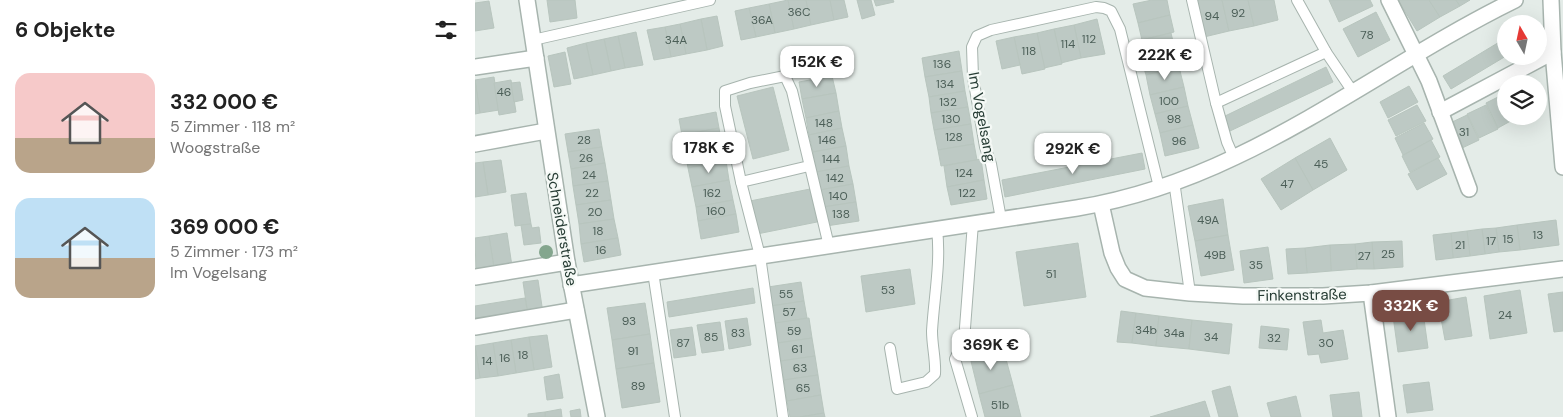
<!DOCTYPE html>
<html lang="de">
<head>
<meta charset="utf-8">
<style>
  :root { --surface:#fff; --page:#f2f2f2; --text:#222; --muted:#767676; --accent:#784c44 }
  body { margin:0; font-family:"DM Sans",sans-serif; background:var(--page); color:var(--text); height:100vh; display:flex; flex-direction:column; font-size:19px; white-space:nowrap }
  * { box-sizing:border-box; margin:0 }
  p { font-size:16px; color:var(--muted) }
  .icon { flex:none; width:28px; height:28px; fill:none; stroke:currentColor; stroke-width:2; stroke-linecap:round; stroke-linejoin:round }
  .map { position:relative; flex:1; overflow:hidden }
  .panel { display:flex; flex-direction:column; background:var(--surface); width:475px }
  .panel>* { flex:none }
  .needle { width:32px; rotate:351deg }
  .tools { position:absolute; left:1022px; top:15px; display:grid; gap:10px }
  .tools a { display:grid; place-items:center; width:50px; height:50px; border-radius:50%; background:var(--surface); box-shadow:0 5px 20px #0002; font-size:25px }
  .price { position:absolute; translate:-50% -42px; padding:0 11px; border-radius:10px; background:#fff; color:#222; font-size:16px; line-height:32px; filter:drop-shadow(0 1px 2px #0008) }
  .price::after { content:''; position:absolute; left:50%; top:30px; width:15px; height:11px; margin-left:-8px; background:inherit; clip-path:polygon(0 0,100% 0,50% 100%) }
  .price.current { background:var(--accent); color:#fff }
  ul { padding:0; list-style:none }
  li { display:flex; align-items:center; gap:15px; height:125px; padding:0 15px }
  li span { display:grid; place-items:center; flex:none; width:140px; height:100px; border-radius:15px; color:#555 }
  li>.icon { margin-inline-start:auto }
  span .icon { width:60px; height:60px; fill:#fffc; stroke-width:1 }
  li b { font-size:21px }
  h2 { display:flex; justify-content:space-between; align-items:center; height:60px; padding:0 15px; font-size:21px }
  main { display:flex; flex:1; min-height:0 }
  .map>svg:first-child { display:block }
</style>
</head>
<body>
<main>
<section class="panel">
<h2>6 Objekte<svg class="icon" aria-label="filters" viewBox="0 0 24 24"><path d="M4 7h16M4 17h16"/><circle cx="9" cy="7" r="2"/><circle cx="15" cy="17" r="2"/></svg></h2>
<ul>
<li><span style="background:linear-gradient(#f6c9c9 65%,#b9a48a 0)"><svg class="icon" aria-label="home" viewBox="0 0 24 24"><path d="M3 11l9-7 9 7M6 9v11h12V9"/></svg></span><div><b>332 000 €</b><p>5 Zimmer · 118 m²</p><p>Woogstraße</p></div></li>
<li><span style="background:linear-gradient(#bfe0f5 60%,#b9a48a 0)"><svg class="icon" aria-label="home" viewBox="0 0 24 24"><path d="M3 11l9-7 9 7M6 9v11h12V9"/></svg></span><div><b>369 000 €</b><p>5 Zimmer · 173 m²</p><p>Im Vogelsang</p></div></li>
</ul>
</section>
<div class="map">
<svg width="1088" height="417" viewBox="0 0 1088 417">
  <rect width="100%" height="100%" fill="#e4ece8"/>
  <!-- building -->
  <g fill="#bdc9c4" stroke="#b8c5be">
    <polygon points="72,0 100,0 102,18 75,22"/>
    <polygon points="313,0 319,29 300,33 294,4"/>
    <polygon points="313,0 331,0 336,25 319,29"/>
    <polygon points="331,0 355,0 359,20 336,25"/>
    <polygon points="355,0 369,0 373,17 359,20"/>
    <polygon points="382,0 396,0 400,15 387,19"/>
    <polygon points="399,0 418,0 419,2 401,6"/>
    <polygon points="677,0 692,0 695,15 663,23 658,4"/>
    <polygon points="726,0 747,0 754,31 729,37 721,1"/>
    <polygon points="747,0 773,0 779,26 754,31"/>
    <polygon points="773,0 799,0 803,20 779,26"/>
    <polygon points="854,0 895,0 898,6 864,22"/>
    <polygon points="923,0 954,0 965,17 942,31"/>
    <polygon points="954,0 981,0 985,6 965,17"/>
    <polygon points="981,0 995,0 985,6"/>
    <polygon points="14,1 19,28 0,31 0,3"/>
    <polygon points="294,4 300,33 281,37 274,8"/>
    <polygon points="274,8 281,37 266,40 260,11"/>
    <polygon points="901,12 915,40 883,57 868,29"/>
    <polygon points="695,15 699,32 667,40 663,23"/>
    <polygon points="242,16 248,46 232,50 226,19"/>
    <polygon points="226,19 232,50 211,54 205,24"/>
    <polygon points="622,19 630,54 606,58 599,25"/>
    <polygon points="205,24 211,54 196,57 190,27"/>
    <polygon points="599,25 606,58 586,63 579,29"/>
    <polygon points="190,27 196,57 179,60 172,30"/>
    <polygon points="579,29 587,64 569,68 562,33"/>
    <polygon points="161,32 168,65 150,68 143,36"/>
    <polygon points="562,33 570,69 547,74 539,37"/>
    <polygon points="696,33 700,50 666,58 662,41"/>
    <polygon points="143,36 150,68 136,71 129,39"/>
    <polygon points="539,37 545,65 527,69 521,41"/>
    <polygon points="1031,38 1031,56 976,89 968,76"/>
    <polygon points="129,39 136,71 118,75 111,43"/>
    <polygon points="111,43 118,75 99,79 92,48"/>
    <polygon points="700,50 704,67 671,75 666,58"/>
    <polygon points="484,51 487,71 450,77 447,58"/>
    <polygon points="90,52 96,84 79,87 73,56"/>
    <polygon points="704,67 709,87 675,95 671,75"/>
    <polygon points="851,67 858,82 755,131 748,117"/>
    <polygon points="487,71 490,91 454,97 450,77"/>
    <polygon points="357,76 361,93 327,99 324,82"/>
    <polygon points="19,77 24,110 5,113 0,80"/>
    <polygon points="0,80 5,113 0,114"/>
    <polygon points="36,80 41,112 24,115 19,83"/>
    <polygon points="45,82 48,100 39,102 36,83"/>
    <polygon points="934,86 943,102 913,118 905,102"/>
    <polygon points="298,87 314,150 278,159 262,96"/>
    <polygon points="709,87 713,106 680,114 675,95"/>
    <polygon points="490,91 493,107 456,113 454,97"/>
    <polygon points="361,93 364,111 331,118 327,99"/>
    <polygon points="1029,94 1031,98 1031,116 1040,116 1041,118 1023,128 1011,103"/>
    <polygon points="942,105 951,121 921,136 913,120"/>
    <polygon points="1011,105 1023,129 1004,138 992,114"/>
    <polygon points="713,106 718,125 685,133 680,114"/>
    <polygon points="493,107 496,124 459,130 456,113"/>
    <polygon points="364,111 367,128 334,135 331,118"/>
    <polygon points="241,112 244,128 207,135 204,119"/>
    <polygon points="992,115 1004,140 985,149 973,124"/>
    <polygon points="949,123 958,139 928,155 920,138"/>
    <polygon points="496,124 499,144 463,150 459,130"/>
    <polygon points="718,125 724,148 690,156 685,133"/>
    <polygon points="244,128 247,145 210,152 207,135"/>
    <polygon points="367,128 371,146 338,152 334,135"/>
    <polygon points="124,129 127,147 93,152 90,134"/>
    <polygon points="855,138 872,170 838,190 820,158"/>
    <polygon points="956,140 965,157 935,172 927,156"/>
    <polygon points="499,144 502,160 466,166 463,150"/>
    <polygon points="247,145 251,161 213,168 210,152"/>
    <polygon points="371,146 374,166 341,172 338,152"/>
    <polygon points="127,147 130,163 96,169 93,152"/>
    <polygon points="667,153 670,169 530,197 527,180"/>
    <polygon points="820,158 838,190 806,210 786,179"/>
    <polygon points="963,158 972,174 942,190 933,174"/>
    <polygon points="506,159 509,180 472,187 469,166"/>
    <polygon points="26,160 31,192 13,195 8,162"/>
    <polygon points="251,161 254,180 217,187 213,168"/>
    <polygon points="8,162 13,195 0,197 0,163"/>
    <polygon points="130,163 133,181 98,186 96,169"/>
    <polygon points="374,166 378,184 345,190 341,172"/>
    <polygon points="254,180 258,200 221,207 217,187"/>
    <polygon points="509,180 512,199 476,205 472,187"/>
    <polygon points="133,181 136,200 101,205 98,186"/>
    <polygon points="378,184 381,202 348,207 345,190"/>
    <polygon points="335,189 342,222 282,234 275,201"/>
    <polygon points="51,193 56,224 40,226 36,195"/>
    <polygon points="748,199 753,235 720,241 713,206"/>
    <polygon points="136,200 139,219 104,224 101,205"/>
    <polygon points="258,200 261,214 223,221 221,207"/>
    <polygon points="381,202 384,221 351,226 348,207"/>
    <polygon points="261,214 264,232 226,239 223,221"/>
    <polygon points="139,219 143,238 106,244 104,224"/>
    <polygon points="1081,220 1084,245 1045,250 1042,225"/>
    <polygon points="56,224 57,228 64,227 66,243 49,245 46,225"/>
    <polygon points="1042,225 1045,250 1024,252 1021,228"/>
    <polygon points="1021,228 1024,252 1010,254 1007,229"/>
    <polygon points="1007,229 1010,254 995,256 992,231"/>
    <polygon points="992,231 995,256 978,258 976,233"/>
    <polygon points="32,233 37,266 19,268 14,236"/>
    <polygon points="976,233 978,258 961,260 958,235"/>
    <polygon points="753,235 759,270 726,276 720,241"/>
    <polygon points="14,236 19,268 1,271 0,238"/>
    <polygon points="143,238 146,255 109,262 106,244"/>
    <polygon points="927,241 928,267 899,269 897,242"/>
    <polygon points="897,242 899,269 882,269 880,244"/>
    <polygon points="603,243 611,297 549,306 541,252"/>
    <polygon points="880,244 882,269 856,271 855,245"/>
    <polygon points="855,245 856,271 832,273 830,248"/>
    <polygon points="793,247 798,279 769,283 765,251"/>
    <polygon points="830,248 832,273 813,274 811,249"/>
    <polygon points="435,269 440,304 391,312 386,276"/>
    <polygon points="63,280 68,313 53,315 48,282"/>
    <polygon points="326,282 329,301 296,306 293,287"/>
    <polygon points="278,288 280,303 194,317 192,302"/>
    <polygon points="1045,290 1052,333 1015,339 1009,296"/>
    <polygon points="1088,292 1088,331 1079,332 1073,294"/>
    <polygon points="991,297 997,336 970,340 963,302"/>
    <polygon points="50,298 53,315 0,324 0,306"/>
    <polygon points="329,301 332,318 299,324 296,306"/>
    <polygon points="170,303 175,334 137,340 132,308"/>
    <polygon points="646,311 661,313 657,343 642,342"/>
    <polygon points="948,312 953,348 923,352 918,316"/>
    <polygon points="661,313 684,316 681,346 657,343"/>
    <polygon points="684,316 717,320 714,349 681,346"/>
    <polygon points="272,318 276,345 254,349 250,321"/>
    <polygon points="334,318 337,338 303,343 300,323"/>
    <polygon points="717,320 757,324 754,354 714,349"/>
    <polygon points="846,320 848,333 868,330 873,359 846,363 844,354 833,355 828,322"/>
    <polygon points="245,322 249,350 227,353 222,325"/>
    <polygon points="786,326 814,329 812,350 784,348"/>
    <polygon points="217,327 221,355 199,358 195,330"/>
    <polygon points="175,334 179,363 141,369 137,340"/>
    <polygon points="72,335 77,367 59,370 54,337"/>
    <polygon points="54,337 59,370 41,373 36,340"/>
    <polygon points="337,338 340,356 306,361 303,343"/>
    <polygon points="36,340 41,373 23,376 18,343"/>
    <polygon points="18,343 23,376 5,378 0,346"/>
    <polygon points="0,346 5,378 0,379"/>
    <polygon points="528,348 538,385 504,394 495,357"/>
    <polygon points="340,356 343,375 309,380 306,361"/>
    <polygon points="179,363 185,402 147,408 141,369"/>
    <polygon points="84,374 88,398 72,400 69,377"/>
    <polygon points="343,375 346,395 312,401 309,380"/>
    <polygon points="954,382 958,410 932,413 928,385"/>
    <polygon points="538,385 546,417 510,417 504,394"/>
    <polygon points="755,386 763,417 744,417 737,391"/>
    <polygon points="884,392 887,417 858,417 855,395"/>
    <polygon points="346,395 349,413 325,417 315,417 312,401"/>
    <polygon points="821,396 826,417 796,417 792,403"/>
    <polygon points="730,401 735,417 675,417"/>
    <polygon points="86,409 87,417 70,417 70,412"/>
    <polygon points="105,409 106,417 96,417 95,411"/>
    <polygon points="70,412 70,417 53,417 53,414"/>
    <polygon points="349,413 350,417 325,417"/>
  </g>
  <g fill="none" stroke-linecap="round" stroke-linejoin="round">
    <!-- service casing -->
    <g stroke="#a7b4ae" stroke-width="12">
      <g id="service">
        <polyline points="717,0 741,103 752,142 759,158"/>
        <polyline points="822,0 851,52 878,92"/>
        <polyline points="58,40 235,0"/>
        <polyline points="741,103 851,52"/>
        <polyline points="699,181 715,293"/>
        <polyline points="266,182 334,166"/>
        <polyline points="526,219 516,164 510,147 498,77 497,47 502,36 516,30 621,7 629,8 636,11 645,29 684,187"/>
        <polyline points="178,272 200,417"/>
        <path d="M 415,348 L 422,389 L 451,382 L 460,374 C 461,360 457,346 457,331 C 459,297 466,263 462,229"/>
        <polyline points="308,417 285,256 266,182 250,106 250,91 275,83 310,76 317,91 354,246"/>
        <polyline points="497,417 480,359 489,341 498,223"/>
      </g>
    </g>
    <!-- minor casing -->
    <g stroke="#a7b4ae" stroke-width="18">
      <g id="minor">
        <polyline points="52,0 92,262 122,417"/>
        <polyline points="914,0 954,81 994,189"/>
        <polyline points="1076,0 1078,52 1088,167"/>
        <polyline points="0,67 61,58"/>
        <polyline points="965,112 1078,52"/>
        <polyline points="0,144 71,131"/>
        <polyline points="626,204 637,253 643,268 650,279 670,288 715,293 768,296 848,296 896,293 1088,269"/>
        <polyline points="0,277 92,262"/>
        <path d="M 96,285 L 602,208 C 656,199 710,181 760,157 C 857,111 944,47 1040,0"/>
        <polyline points="896,293 913,417"/>
        <polyline points="0,327 101,310"/>
      </g>
    </g>
    <!-- service -->
    <use href="#service" stroke="#fff" stroke-width="10"/>
    <!-- minor -->
    <use href="#minor" stroke="#fff" stroke-width="15"/>
  </g>
  <!-- trees -->
  <circle fill="#84a68e" cx="71" cy="252" r="7"/>
  <g text-anchor="middle" dominant-baseline="central" stroke-width="4.5" stroke-linejoin="round" paint-order="stroke">
    <!-- number labels -->
    <g font-size="12" fill="#4c5f58">
      <text x="324" y="12">36C</text>
      <text x="763" y="13">92</text>
      <text x="737" y="16">94</text>
      <text x="287" y="20">36A</text>
      <text x="892" y="35">78</text>
      <text x="614" y="39">112</text>
      <text x="201" y="40">34A</text>
      <text x="593" y="44">114</text>
      <text x="554" y="51">118</text>
      <text x="467" y="64">136</text>
      <text x="470" y="84">134</text>
      <text x="29" y="92">46</text>
      <text x="694" y="101">100</text>
      <text x="473" y="102">132</text>
      <text x="476" y="119">130</text>
      <text x="699" y="119">98</text>
      <text x="349" y="123">148</text>
      <text x="989" y="132">31</text>
      <text x="479" y="137">128</text>
      <text x="109" y="140">28</text>
      <text x="352" y="140">146</text>
      <text x="704" y="141">96</text>
      <text x="111" y="158">26</text>
      <text x="356" y="159">144</text>
      <text x="846" y="164">45</text>
      <text x="489" y="173">124</text>
      <text x="114" y="175">24</text>
      <text x="360" y="178">142</text>
      <text x="812" y="184">47</text>
      <text x="117" y="193">22</text>
      <text x="237" y="193">162</text>
      <text x="492" y="193">122</text>
      <text x="363" y="196">140</text>
      <text x="241" y="211">160</text>
      <text x="120" y="212">20</text>
      <text x="366" y="214">138</text>
      <text x="733" y="220">49A</text>
      <text x="123" y="231">18</text>
      <text x="1063" y="235">13</text>
      <text x="1033" y="239">15</text>
      <text x="1016" y="241">17</text>
      <text x="985" y="245">21</text>
      <text x="126" y="250">16</text>
      <text x="913" y="254">25</text>
      <text x="740" y="255">49B</text>
      <text x="889" y="256">27</text>
      <text x="781" y="265">35</text>
      <text x="576" y="274">51</text>
      <text x="413" y="290">53</text>
      <text x="311" y="294">55</text>
      <text x="314" y="312">57</text>
      <text x="1030" y="315">24</text>
      <text x="154" y="321">93</text>
      <text x="671" y="330">34b</text>
      <text x="319" y="331">59</text>
      <text x="263" y="333">83</text>
      <text x="699" y="333">34a</text>
      <text x="236" y="337">85</text>
      <text x="736" y="337">34</text>
      <text x="799" y="338">32</text>
      <text x="208" y="343">87</text>
      <text x="851" y="343">30</text>
      <text x="322" y="349">61</text>
      <text x="158" y="351">91</text>
      <text x="48" y="355">18</text>
      <text x="30" y="358">16</text>
      <text x="12" y="361">14</text>
      <text x="325" y="368">63</text>
      <text x="163" y="386">89</text>
      <text x="328" y="388">65</text>
      <text x="525" y="405">51b</text>
    </g>
    <!-- street labels -->
    <g font-size="15" fill="#263c34" stroke="#f5f9f6">
      <text transform="translate(507 117) rotate(79)">Im Vogelsang</text>
      <text transform="translate(87 229) rotate(80)">Schneiderstraße</text>
      <text transform="translate(827 295) rotate(-1)">Finkenstraße</text>
    </g>
  </g>
</svg>
<div class="tools">
<a><svg class="needle" viewBox="-14 -14 28 28"><path d="M0-13l5 13h-10z" fill="#e53935"/><path d="M0 13l5-13h-10z" fill="#767676"/></svg></a>
<a><svg class="icon" aria-label="layers" viewBox="0 0 24 24"><path d="M12 4l9 5-9 5-9-5zM3 14l9 5 9-5"/></svg></a>
</div>
<b class="price" style="left:690px;top:81px">222K €</b>
<b class="price" style="left:342px;top:88px">152K €</b>
<b class="price" style="left:234px;top:174px">178K €</b>
<b class="price" style="left:598px;top:175px">292K €</b>
<b class="price current" style="left:936px;top:332px">332K €</b>
<b class="price" style="left:516px;top:371px">369K €</b>
</div>
</main>
</body>
</html>
